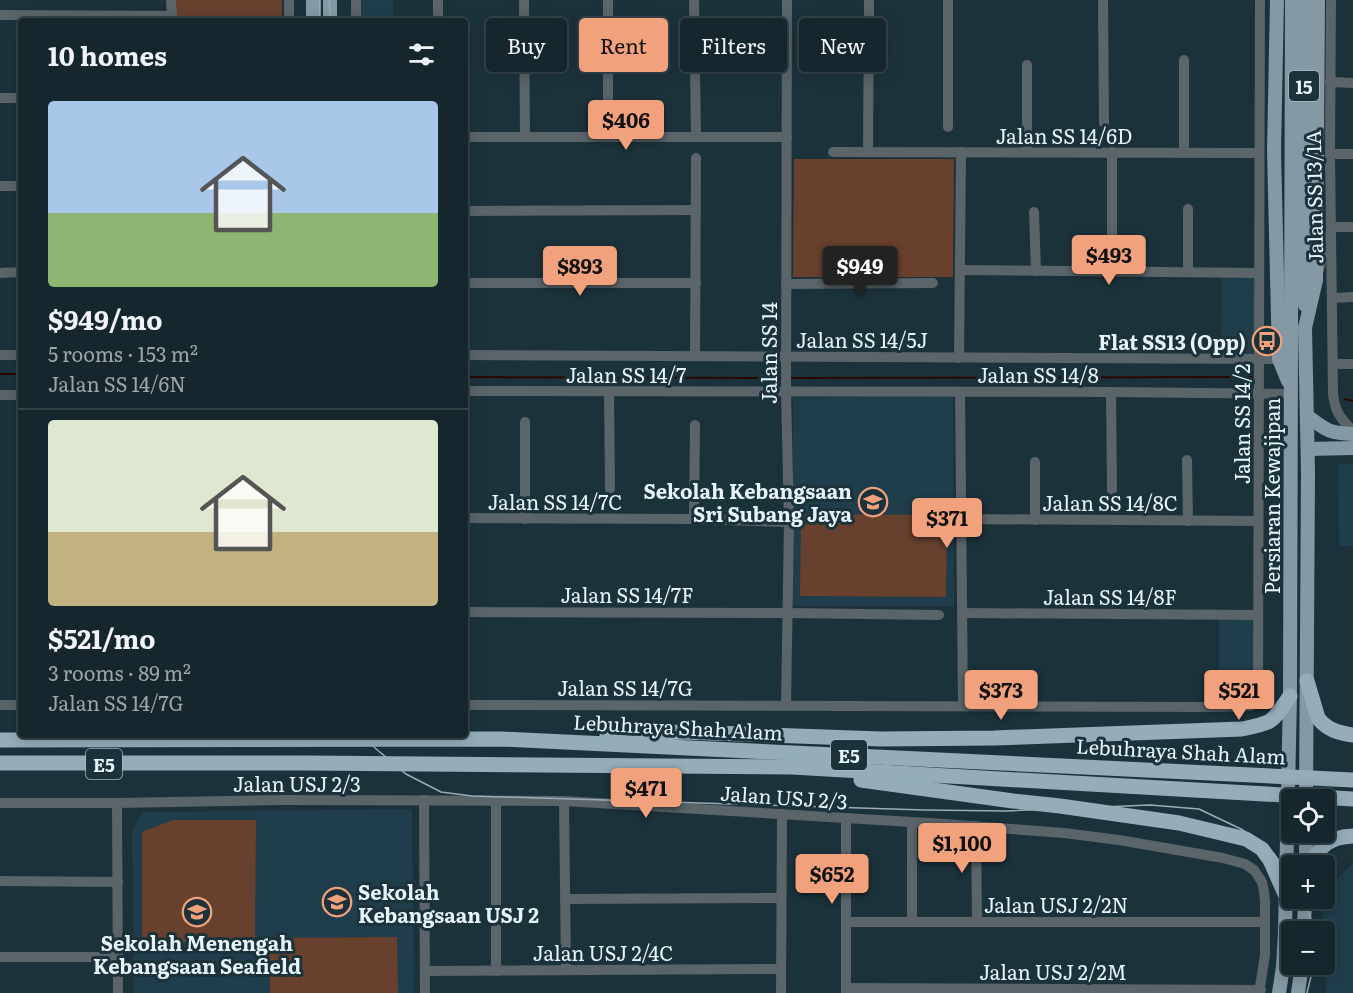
<!DOCTYPE html>
<html lang="en">
<head>
<meta charset="utf-8">
<style>
  :root { --surface:#15262c; --page:#1e2e34; --text:#f1f3f6; --muted:#9da5a9; --line:#344348; --accent:#f1a17c }
  body { margin:0; font-family:Literata,serif; background:var(--page); color:var(--text); height:100vh; display:flex; flex-direction:column; font-size:22px; white-space:nowrap }
  * { box-sizing:border-box; margin:0 }
  p { font-size:20px; color:var(--muted) }
  .icon { flex:none; width:33px; height:33px; fill:none; stroke:currentColor; stroke-width:2; stroke-linecap:round; stroke-linejoin:round }
  .map { position:relative; flex:1; overflow:hidden }
  .side { position:absolute; left:18px; top:18px; width:450px; height:720px; display:flex; flex-direction:column; background:var(--surface); border-radius:6px; box-shadow:0 3px 15px #0003,0 0 0 2px var(--line) }
  .side>* { flex:none }
  .guide { position:absolute; left:486px; top:18px; width:570px; height:54px; display:flex; gap:12px }
  .buttons { position:absolute; left:1281px; top:789px; display:grid; gap:12px }
  .buttons a { display:grid; place-items:center; width:54px; height:54px; border-radius:6px; background:var(--surface); box-shadow:0 3px 15px #0003,0 0 0 2px var(--line); font-size:30px }
  .price { position:absolute; translate:-50% -51px; padding:0 14px; border-radius:6px; background:var(--accent); color:#111; font-size:20px; line-height:39px; filter:drop-shadow(0 2px 3px #0008) }
  .price::after { content:''; position:absolute; left:50%; top:36px; width:18px; height:14px; margin-left:-9px; background:inherit; clip-path:polygon(0 0,100% 0,50% 100%) }
  .price.current { background:#222; color:#fff }
  ul { padding:0; list-style:none }
  li { display:grid; align-content:center; gap:12px; height:318px; padding:0 30px }
  li+li { border-top:2px solid var(--line) }
  li span { display:grid; place-items:center; height:186px; border-radius:6px; color:#555 }
  li>.icon { margin-inline-start:auto }
  span .icon { width:108px; height:108px; fill:#fffc; stroke-width:1 }
  li b { font-size:26px }
  h2 { display:flex; justify-content:space-between; align-items:center; height:72px; padding:0 30px; font-size:26px }
  .chip { padding:0 21px; border-radius:6px; background:var(--surface); box-shadow:0 3px 15px #0003,0 0 0 2px var(--line); font-size:21px; line-height:54px }
  .chip.current { background:var(--accent); color:#111 }
  .map>svg:first-child { display:block }
</style>
</head>
<body>
<div class="map">
<svg width="1353" height="993" viewBox="0 0 1353 993">
  <rect width="100%" height="100%" fill="#1c323b"/>
  <!-- built -->
  <g fill="#1f3d4a">
    <rect x="357" y="0" width="36" height="21"/>
    <polygon points="1222,276 1256,276 1256,357 1221,356"/>
    <polygon points="953,397 954,606 793,606 793,398"/>
    <polygon points="1338,464 1353,464 1353,546 1339,546"/>
    <polygon points="1219,618 1255,618 1255,695 1250,702 1219,704"/>
    <polygon points="412,809 414,993 134,993 132,831 143,812"/>
    <polygon points="1353,863 1353,993 1326,993 1324,932 1323,931 1322,899 1324,898 1325,892"/>
  </g>
  <!-- green -->
  <g fill="#67402e">
    <rect x="176" y="0" width="106" height="21"/>
    <polygon points="794,159 954,159 953,277 793,277"/>
    <polygon points="801,514 947,515 946,597 800,596"/>
    <polygon points="173,820 256,820 255,942 142,942 142,832"/>
    <polygon points="397,937 398,993 270,993 269,938"/>
  </g>
  <g fill="none" stroke-linecap="round" stroke-linejoin="round">
    <!-- stream -->
    <g stroke="#2b0700" stroke-width="2">
      <polyline points="0,374 21,374"/>
      <polyline points="465,377 783,378"/>
      <polyline points="789,378 1252,377"/>
      <polyline points="1345,399 1353,401"/>
    </g>
    <!-- minor -->
    <g stroke="#5a6469" stroke-width="10">
      <polyline points="171,0 172,21"/>
      <polyline points="438,0 438,21"/>
      <polyline points="524,0 525,137"/>
      <polyline points="608,0 608,115"/>
      <polyline points="694,0 696,137"/>
      <polyline points="948,0 948,127"/>
      <polyline points="1103,0 1104,123"/>
      <path d="M 1331,0 L 1330,154 L 1333,394 C 1335,412 1340,418 1353,431"/>
      <polyline points="0,15 172,16"/>
      <polyline points="289,21 289,0"/>
      <polyline points="356,21 356,0"/>
      <polyline points="1184,60 1184,153"/>
      <polyline points="1027,65 1027,152"/>
      <polyline points="1330,82 1353,83"/>
      <polyline points="0,98 21,98"/>
      <polyline points="465,137 787,137"/>
      <polyline points="833,152 1259,153"/>
      <polyline points="868,152 869,0"/>
      <polyline points="1112,152 1112,243"/>
      <polyline points="1330,154 1353,154"/>
      <polyline points="0,186 21,186"/>
      <polyline points="465,211 696,210"/>
      <polyline points="1034,212 1036,271"/>
      <polyline points="960,270 1259,273"/>
      <polyline points="1319,270 1332,227 1353,227"/>
      <polyline points="1188,272 1188,209"/>
      <polyline points="0,273 21,272"/>
      <polyline points="465,283 696,283"/>
      <polyline points="786,284 933,283"/>
      <polyline points="1333,298 1353,297"/>
      <polyline points="0,355 21,355"/>
      <polyline points="465,355 1279,359"/>
      <polyline points="695,356 696,158"/>
      <polyline points="959,358 961,152"/>
      <polyline points="1333,364 1353,364"/>
      <polyline points="465,391 1111,392 1291,394"/>
      <polyline points="609,392 610,489"/>
      <polyline points="960,392 963,706"/>
      <polyline points="1111,392 1112,490"/>
      <polyline points="0,395 21,395"/>
      <polyline points="525,422 525,519"/>
      <polyline points="1187,460 1188,521"/>
      <polyline points="465,518 694,519 789,522"/>
      <polyline points="694,519 695,425"/>
      <polyline points="961,519 1258,521"/>
      <polyline points="1035,520 1035,462"/>
      <polyline points="465,612 788,613 939,615"/>
      <polyline points="962,613 1258,615"/>
      <polyline points="0,705 21,705"/>
      <polyline points="465,705 1217,707 1250,706 1255,704 1258,698 1260,0"/>
      <polyline points="786,706 789,522 786,392 787,0"/>
      <polyline points="424,800 425,993"/>
      <polyline points="496,801 496,971"/>
      <polyline points="564,801 566,970"/>
      <polyline points="0,803 117,803 284,800 564,801 945,824 1064,833 1119,840 1223,858 1245,864 1254,870 1262,882 1264,891 1265,902 1265,955 1259,993"/>
      <polyline points="117,803 118,993"/>
      <polyline points="912,823 912,922"/>
      <polyline points="976,826 977,922"/>
      <polyline points="0,881 118,882"/>
      <polyline points="565,899 781,898"/>
      <polyline points="846,922 1265,922"/>
      <polyline points="0,957 118,957"/>
      <polyline points="425,971 781,969"/>
      <polyline points="846,988 1261,990"/>
      <polyline points="781,993 782,814"/>
      <polyline points="846,993 846,818"/>
    </g>
    <!-- major -->
    <g stroke="#8499a3" stroke-width="14">
      <polyline points="330,0 330,21"/>
      <polyline points="1277,0 1274,151 1279,359 1288,381"/>
      <polyline points="1304,0 1305,305"/>
      <polyline points="313,21 313,0"/>
      <path d="M 1307,416 C 1327,430 1327,433 1353,434"/>
      <polyline points="1308,449 1353,448"/>
      <polyline points="1306,800 1308,472 1305,328 1316,280 1318,0"/>
      <polyline points="1306,866 1306,832"/>
      <polyline points="1304,932 1305,898"/>
      <polyline points="1279,993 1283,967 1285,933 1290,696 1292,0"/>
      <polyline points="1298,993 1302,964"/>
    </g>
    <!-- highway -->
    <g stroke="#94adb9" stroke-width="15">
      <path d="M 1307,681 L 1318,718 C 1327,730 1339,733 1353,735"/>
      <path d="M 607,735 L 683,732 L 881,739 L 994,738 L 1242,729 C 1274,723 1272,722 1290,696"/>
      <polyline points="0,740 502,739 1353,780"/>
      <polyline points="0,763 308,763 792,767 1353,799"/>
      <polyline points="861,780 1013,801 1060,806 1179,823 1246,839 1262,849 1270,860 1285,894"/>
      <path d="M 1310,866 C 1320,845 1330,837 1353,836"/>
    </g>
    <!-- tram -->
    <g stroke="#9cacb4" stroke-width="1.5">
      <polyline points="329,0 331,21"/>
      <polyline points="320,21 320,0"/>
      <polyline points="364,735 375,748 406,774 441,792 472,796 925,810 1007,811 1150,805 1199,809 1243,830 1274,854 1292,878"/>
      <polyline points="1303,898 1311,920 1312,932"/>
      <polyline points="1307,993 1314,964"/>
    </g>
  </g>
  <!-- icons -->
  <defs>
    <g id="bus-ring" transform="scale(1.5)"><circle r="9.5" fill="#1c323b" stroke="#f1a17c" stroke-width="1.5"/><path d="M-5-6H5V4H4V6H2V4H-2V6H-4V4H-5ZM-3.5-4V0h7V-4ZM-3.5 1.2v1.5H-2V1.2ZM2 1.2v1.5H3.5V1.2Z" fill="#f1a17c"/></g>
    <g id="school-ring" transform="scale(1.5)"><circle r="9.5" fill="#1c323b" stroke="#f1a17c" stroke-width="1.5"/><path d="M0-5L7-2L0 1L-7-2ZM-4 1L0 2.5L4 1V4Q0 6-4 4Z" fill="#f1a17c"/></g>
  </defs>
  <g fill-rule="evenodd">
    <use href="#bus-ring" x="1267" y="341"/>
    <use href="#school-ring" x="873" y="502"/>
    <use href="#school-ring" x="337" y="902"/>
    <use href="#school-ring" x="197" y="912"/>
  </g>
  <g text-anchor="middle" dominant-baseline="central" stroke-width="6" stroke-linejoin="round" paint-order="stroke">
    <!-- shield labels -->
    <g fill="#1c323b" stroke="#aabac1" stroke-width="1.5">
      <rect x="1289" y="71" width="30" height="30" rx="4.5"/>
      <rect x="831" y="740" width="36" height="30" rx="4.5"/>
      <rect x="86" y="749" width="36" height="30" rx="4.5"/>
    </g>
    <g font-size="18" font-weight="bold" fill="#e7f4fb">
      <text x="1304" y="86">15</text>
      <text x="849" y="755">E5</text>
      <text x="104" y="764">E5</text>
    </g>
    <!-- street labels -->
    <g font-size="20" fill="#e7f4fb" stroke="#1c323b">
      <text x="1064" y="135">Jalan SS 14/6D</text>
      <text transform="translate(1313 197) rotate(-91)">Jalan SS 13/1A</text>
      <text x="862" y="339">Jalan SS 14/5J</text>
      <text transform="translate(768 353) rotate(-90)">Jalan SS 14</text>
      <text x="626" y="374">Jalan SS 14/7</text>
      <text x="1038" y="374">Jalan SS 14/8</text>
      <text transform="translate(1241 424) rotate(-90)">Jalan SS 14/2</text>
      <text transform="translate(1271 496) rotate(-90)">Persiaran Kewajipan</text>
      <text x="555" y="501">Jalan SS 14/7C</text>
      <text x="1110" y="502">Jalan SS 14/8C</text>
      <text x="627" y="594">Jalan SS 14/7F</text>
      <text x="1110" y="596">Jalan SS 14/8F</text>
      <text x="625" y="687">Jalan SS 14/7G</text>
      <text transform="translate(678 726) rotate(3)">Lebuhraya Shah Alam</text>
      <text transform="translate(1181 750) rotate(3)">Lebuhraya Shah Alam</text>
      <text x="297" y="783">Jalan USJ 2/3</text>
      <text transform="translate(784 796) rotate(4)">Jalan USJ 2/3</text>
      <text x="1056" y="904">Jalan USJ 2/2N</text>
      <text x="603" y="952">Jalan USJ 2/4C</text>
      <text x="1053" y="971">Jalan USJ 2/2M</text>
    </g>
    <!-- poi labels -->
    <g font-size="20" font-weight="bold" fill="#e7f4fb" stroke="#1c323b" text-anchor="end">
      <text x="1246" y="341">Flat SS13 (Opp)</text>
      <text x="852" y="490">Sekolah Kebangsaan<tspan x="852" dy="23">Sri Subang Jaya</tspan></text>
      <text x="358" y="891" text-anchor="start">Sekolah<tspan x="358" dy="23">Kebangsaan USJ 2</tspan></text>
      <text x="197" y="942" text-anchor="middle">Sekolah Menengah<tspan x="197" dy="23">Kebangsaan Seafield</tspan></text>
    </g>
  </g>
</svg>
<div class="buttons">
<a><svg class="icon" aria-label="locate" viewBox="0 0 24 24"><circle cx="12" cy="12" r="6"/><path d="M12 2v4M12 18v4M2 12h4M18 12h4"/></svg></a>
<a>+</a>
<a>−</a>
</div>
<b class="price" style="left:626px;top:151px">$406</b>
<b class="price" style="left:1109px;top:286px">$493</b>
<b class="price" style="left:580px;top:297px">$893</b>
<b class="price current" style="left:860px;top:297px">$949</b>
<b class="price" style="left:947px;top:549px">$371</b>
<b class="price" style="left:1001px;top:721px">$373</b>
<b class="price" style="left:1239px;top:721px">$521</b>
<b class="price" style="left:646px;top:819px">$471</b>
<b class="price" style="left:962px;top:874px">$1,100</b>
<b class="price" style="left:832px;top:905px">$652</b>
<div class="guide">
<a class="chip">Buy</a>
<a class="chip current">Rent</a>
<a class="chip">Filters</a>
<a class="chip">New</a>
</div>
<section class="side">
<h2>10 homes<svg class="icon" aria-label="filters" viewBox="0 0 24 24"><path d="M4 7h16M4 17h16"/><circle cx="9" cy="7" r="2"/><circle cx="15" cy="17" r="2"/></svg></h2>
<ul>
<li><span style="background:linear-gradient(#a9c7e8 60%,#8fb573 0)"><svg class="icon" aria-label="home" viewBox="0 0 24 24"><path d="M3 11l9-7 9 7M6 9v11h12V9"/></svg></span><div><b>$949/mo</b><p>5 rooms · 153 m²</p><p>Jalan SS 14/6N</p></div></li>
<li><span style="background:linear-gradient(#dfe7d0 60%,#c2b280 0)"><svg class="icon" aria-label="home" viewBox="0 0 24 24"><path d="M3 11l9-7 9 7M6 9v11h12V9"/></svg></span><div><b>$521/mo</b><p>3 rooms · 89 m²</p><p>Jalan SS 14/7G</p></div></li>
</ul>
</section>
</div>
</body>
</html>
